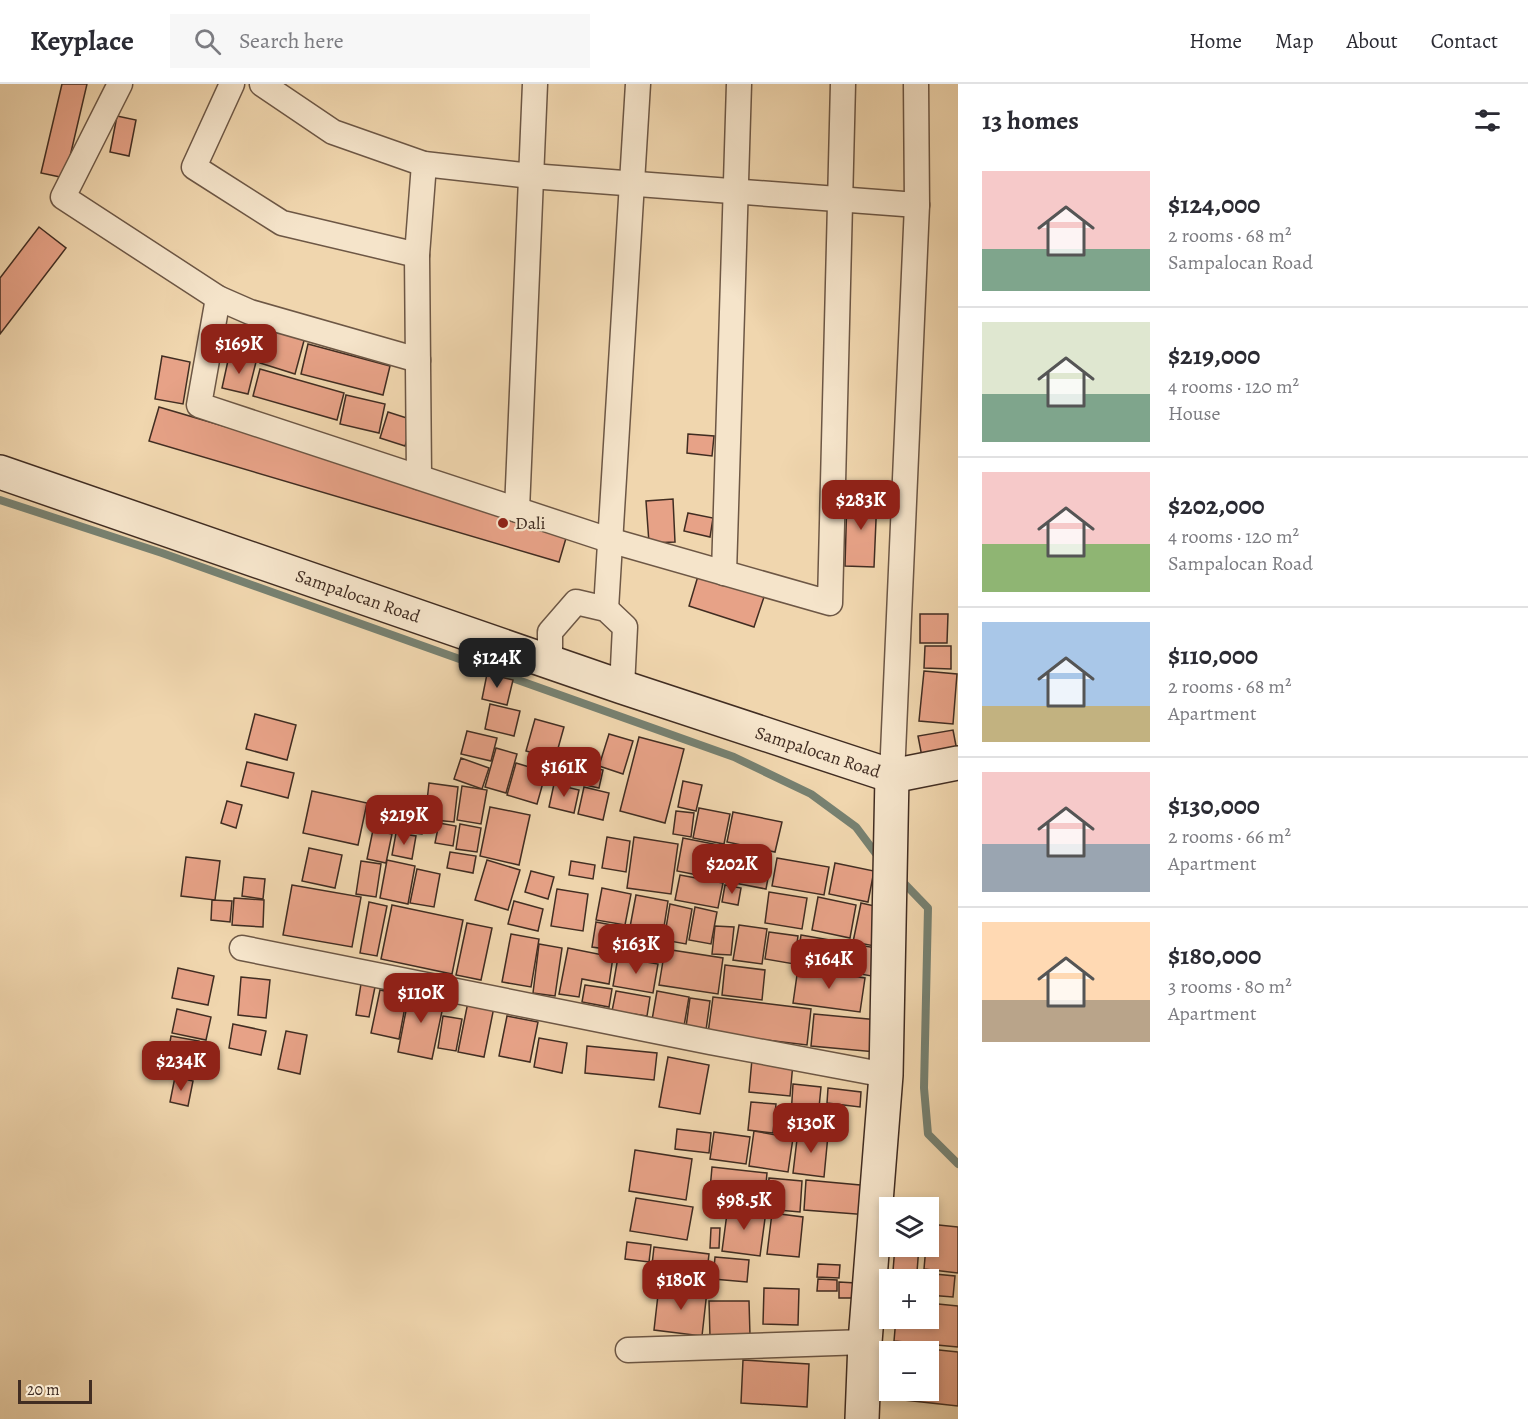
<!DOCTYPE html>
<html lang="en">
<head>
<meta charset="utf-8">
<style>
  :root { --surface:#fff; --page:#f7f7f7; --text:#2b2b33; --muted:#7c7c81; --line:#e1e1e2; --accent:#8f2418 }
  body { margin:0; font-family:Alegreya,serif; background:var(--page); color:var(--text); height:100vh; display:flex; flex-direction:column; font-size:22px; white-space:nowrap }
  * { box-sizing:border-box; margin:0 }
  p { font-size:20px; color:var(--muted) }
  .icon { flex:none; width:33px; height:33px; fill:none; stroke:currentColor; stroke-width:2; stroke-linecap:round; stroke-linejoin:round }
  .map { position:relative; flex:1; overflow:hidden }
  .drawer { display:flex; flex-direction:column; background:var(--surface); width:570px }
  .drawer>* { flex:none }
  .tools { position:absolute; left:879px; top:1113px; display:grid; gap:12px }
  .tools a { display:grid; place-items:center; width:60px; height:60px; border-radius:0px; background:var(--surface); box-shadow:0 3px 9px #0003; font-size:30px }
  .scale { position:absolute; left:18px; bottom:15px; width:74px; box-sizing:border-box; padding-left:6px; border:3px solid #412d22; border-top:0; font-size:16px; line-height:21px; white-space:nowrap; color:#412d22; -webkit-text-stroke:4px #f5e4ca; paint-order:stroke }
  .price { position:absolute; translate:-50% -51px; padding:0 14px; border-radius:12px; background:var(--accent); color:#fff; font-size:20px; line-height:39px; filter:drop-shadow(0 2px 3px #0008) }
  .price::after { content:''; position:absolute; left:50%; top:36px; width:18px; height:14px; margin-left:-9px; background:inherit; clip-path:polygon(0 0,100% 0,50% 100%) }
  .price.on { background:#222; color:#fff }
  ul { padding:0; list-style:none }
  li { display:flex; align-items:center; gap:18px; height:150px; padding:0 24px }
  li+li { border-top:2px solid var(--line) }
  li span { display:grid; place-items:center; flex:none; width:168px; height:120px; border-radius:0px; color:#555 }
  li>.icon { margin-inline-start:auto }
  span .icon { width:72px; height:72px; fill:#fffc; stroke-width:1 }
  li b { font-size:26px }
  h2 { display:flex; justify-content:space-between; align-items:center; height:72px; padding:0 24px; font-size:26px }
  header { display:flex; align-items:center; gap:36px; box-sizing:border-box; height:84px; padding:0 30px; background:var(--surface); border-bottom:2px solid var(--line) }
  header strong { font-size:28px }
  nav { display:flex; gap:33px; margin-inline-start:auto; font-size:21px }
  .search { width:420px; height:54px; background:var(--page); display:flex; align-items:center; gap:15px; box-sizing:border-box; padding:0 21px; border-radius:0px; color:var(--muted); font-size:22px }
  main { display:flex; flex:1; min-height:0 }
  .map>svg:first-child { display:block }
</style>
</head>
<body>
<header>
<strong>Keyplace</strong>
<div class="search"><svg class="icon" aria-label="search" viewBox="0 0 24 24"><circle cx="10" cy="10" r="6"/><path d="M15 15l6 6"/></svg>Search here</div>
<nav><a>Home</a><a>Map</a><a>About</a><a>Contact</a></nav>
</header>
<main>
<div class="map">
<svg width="958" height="1335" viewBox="0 0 958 1335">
  <rect width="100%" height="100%" fill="#f0d6ae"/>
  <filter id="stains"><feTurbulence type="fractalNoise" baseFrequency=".00333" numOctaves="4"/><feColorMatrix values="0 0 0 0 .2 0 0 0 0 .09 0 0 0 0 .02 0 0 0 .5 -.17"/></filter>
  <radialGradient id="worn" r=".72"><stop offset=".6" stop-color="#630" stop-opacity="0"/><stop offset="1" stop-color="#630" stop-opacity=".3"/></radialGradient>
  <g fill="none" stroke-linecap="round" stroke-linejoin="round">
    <!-- stream -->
    <g stroke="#778171" stroke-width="8">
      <polyline points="0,416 162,469 734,673 811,710 856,743 880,775"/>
      <polyline points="901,796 928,824 924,1004 928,1050 958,1080"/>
    </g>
  </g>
  <!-- building -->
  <g fill="#e7a287" stroke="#412d22" stroke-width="1.5">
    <polygon points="62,0 87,0 65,94 41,89"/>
    <polygon points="117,32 136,36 129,72 110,68"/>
    <polygon points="39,143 66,164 0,250 0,194"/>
    <polygon points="269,244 305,253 295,290 260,279"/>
    <polygon points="308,260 390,282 383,311 301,290"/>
    <polygon points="162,272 190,278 183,320 155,315"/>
    <polygon points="229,272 256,278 248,310 222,304"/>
    <polygon points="260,285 344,309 337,336 253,312"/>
    <polygon points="346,311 385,320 379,349 340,340"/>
    <polygon points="159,323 569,444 559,478 149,357"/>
    <polygon points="388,328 413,336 405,362 380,354"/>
    <polygon points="688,350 714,352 712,372 687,369"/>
    <polygon points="847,412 877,413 874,483 845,482"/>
    <polygon points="673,415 675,458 649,459 646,417"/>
    <polygon points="688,429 713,434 710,453 684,447"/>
    <polygon points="698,492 764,513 754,543 689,522"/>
    <polygon points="920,530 948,530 947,559 920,559"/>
    <polygon points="925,562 951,562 951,585 924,584"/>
    <polygon points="924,587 957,590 953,640 919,637"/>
    <polygon points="487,590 513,596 507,621 482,615"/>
    <polygon points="490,620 520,627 514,652 485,645"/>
    <polygon points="255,630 296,641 287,676 246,665"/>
    <polygon points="535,635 564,643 555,675 526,667"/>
    <polygon points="953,646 957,667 922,673 918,652"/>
    <polygon points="467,647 497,654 491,677 461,670"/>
    <polygon points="609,650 633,657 623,690 599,682"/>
    <polygon points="639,653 684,665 665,739 620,727"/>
    <polygon points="496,664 517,670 506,709 485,703"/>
    <polygon points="461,674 489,684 482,705 454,695"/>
    <polygon points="247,678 294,689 288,714 241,702"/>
    <polygon points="516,679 546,688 537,720 507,711"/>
    <polygon points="585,682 603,686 599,704 581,700"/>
    <polygon points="683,697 702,701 696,727 678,723"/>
    <polygon points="429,699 458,703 454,738 425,735"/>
    <polygon points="554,700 579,706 574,729 549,723"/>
    <polygon points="462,702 487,706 481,740 457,736"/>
    <polygon points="584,703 609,709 603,736 578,730"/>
    <polygon points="312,707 367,719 358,761 303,749"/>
    <polygon points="382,713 398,717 392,748 375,745"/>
    <polygon points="227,717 242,721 236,744 221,739"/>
    <polygon points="399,719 426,722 422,750 396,747"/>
    <polygon points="490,723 530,731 519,781 480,772"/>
    <polygon points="699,724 730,730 724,760 693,754"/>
    <polygon points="676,727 694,729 691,753 673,750"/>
    <polygon points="733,728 782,738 775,768 727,758"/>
    <polygon points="439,739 456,742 453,762 435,759"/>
    <polygon points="460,740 481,744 477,768 456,765"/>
    <polygon points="373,746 392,750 386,779 367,775"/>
    <polygon points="396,749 416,752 412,775 392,771"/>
    <polygon points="607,753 630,757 626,788 602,784"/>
    <polygon points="634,753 678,760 671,810 627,804"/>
    <polygon points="683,754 729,763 723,796 677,787"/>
    <polygon points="309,764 342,771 335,804 302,797"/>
    <polygon points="450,768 476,772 473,789 447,784"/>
    <polygon points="734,771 771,778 766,805 729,798"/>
    <polygon points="186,773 220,777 215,816 181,812"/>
    <polygon points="777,774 829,783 824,811 772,802"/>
    <polygon points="387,776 415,782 408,820 380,814"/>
    <polygon points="487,776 520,786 508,826 475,816"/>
    <polygon points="361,777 381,780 376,813 356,810"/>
    <polygon points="571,777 595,781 593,795 569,791"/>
    <polygon points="835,779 874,787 868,818 829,810"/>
    <polygon points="417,785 440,790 434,823 410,819"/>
    <polygon points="531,787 554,793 548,815 525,808"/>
    <polygon points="680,791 723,799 718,824 675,816"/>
    <polygon points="244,793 265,795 263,815 242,812"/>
    <polygon points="292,801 361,813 352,863 283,851"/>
    <polygon points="725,801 741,804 738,821 722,818"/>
    <polygon points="602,804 631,810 625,841 596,836"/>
    <polygon points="557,805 588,810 583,847 551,842"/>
    <polygon points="769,808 807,814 802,845 765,839"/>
    <polygon points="636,811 668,817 663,849 630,843"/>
    <polygon points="818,813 856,821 850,854 812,846"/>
    <polygon points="234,814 264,816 263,843 232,841"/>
    <polygon points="212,816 232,817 230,838 211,836"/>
    <polygon points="514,817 543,825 538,847 508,840"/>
    <polygon points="369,818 387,822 377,872 360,869"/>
    <polygon points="861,819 888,825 880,863 853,858"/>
    <polygon points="670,820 692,825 686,860 664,856"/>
    <polygon points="392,821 463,836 452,890 381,875"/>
    <polygon points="695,823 717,828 711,860 689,856"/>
    <polygon points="596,838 623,843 619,867 592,863"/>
    <polygon points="467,839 492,844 481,896 456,891"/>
    <polygon points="739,841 767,845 762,880 733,876"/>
    <polygon points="715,842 734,843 731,871 712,870"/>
    <polygon points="625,844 662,850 658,876 622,871"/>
    <polygon points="769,848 798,852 794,880 765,875"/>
    <polygon points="511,850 539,855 531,903 502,898"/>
    <polygon points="801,851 888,866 883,894 797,879"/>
    <polygon points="539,860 562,864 555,912 533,909"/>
    <polygon points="568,864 613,873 609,900 582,895 579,913 559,910"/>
    <polygon points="665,865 723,874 718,910 659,901"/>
    <polygon points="618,873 658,880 653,909 613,902"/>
    <polygon points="725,881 765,886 762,916 722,911"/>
    <polygon points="178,884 214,892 208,921 172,914"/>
    <polygon points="798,884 865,894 860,928 793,919"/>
    <polygon points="241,893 270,896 266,934 238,931"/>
    <polygon points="361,900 375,903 369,933 356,931"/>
    <polygon points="585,901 612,905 609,923 582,918"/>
    <polygon points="380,906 407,912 399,955 371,949"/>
    <polygon points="410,906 445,913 432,975 398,968"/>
    <polygon points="616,907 650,913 647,932 612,927"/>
    <polygon points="657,907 689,913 684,942 652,936"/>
    <polygon points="713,913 811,925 807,961 708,949"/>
    <polygon points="690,914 710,917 706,946 686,943"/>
    <polygon points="468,918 494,923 484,973 458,968"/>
    <polygon points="177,925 211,933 206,956 172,949"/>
    <polygon points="814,930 879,936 876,968 811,962"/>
    <polygon points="443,932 462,935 456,967 438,964"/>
    <polygon points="507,932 538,938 530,978 499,972"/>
    <polygon points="233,940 266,947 261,971 229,964"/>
    <polygon points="286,947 307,951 300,990 278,985"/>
    <polygon points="171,952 199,957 194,991 165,987"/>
    <polygon points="539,954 567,959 562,989 534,983"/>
    <polygon points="587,962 657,969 654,996 585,989"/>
    <polygon points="668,973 709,981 700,1030 659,1023"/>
    <polygon points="752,975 793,979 790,1012 749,1008"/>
    <polygon points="175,993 193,997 188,1022 170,1018"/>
    <polygon points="793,1000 821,1003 818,1034 791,1032"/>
    <polygon points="828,1004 861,1008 860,1023 827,1019"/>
    <polygon points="751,1018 776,1020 773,1049 748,1046"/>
    <polygon points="777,1036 794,1039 792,1051 775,1048"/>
    <polygon points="677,1045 711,1049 709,1069 675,1065"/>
    <polygon points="754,1047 793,1054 788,1088 749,1082"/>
    <polygon points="798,1047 828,1051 824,1093 793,1089"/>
    <polygon points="714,1048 750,1053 746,1080 710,1075"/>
    <polygon points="635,1066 692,1075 686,1116 629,1107"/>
    <polygon points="712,1083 767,1089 764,1122 709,1117"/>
    <polygon points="769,1094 802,1097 800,1128 767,1125"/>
    <polygon points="806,1096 871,1102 869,1131 804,1126"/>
    <polygon points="636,1114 693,1123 687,1156 630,1147"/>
    <polygon points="728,1122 766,1127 760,1172 722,1167"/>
    <polygon points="772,1129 803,1133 799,1173 767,1170"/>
    <polygon points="929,1140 958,1143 958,1189 924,1185 926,1162 928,1162"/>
    <polygon points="711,1144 720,1144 719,1164 710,1164"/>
    <polygon points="627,1158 651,1161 649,1178 625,1175"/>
    <polygon points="895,1162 919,1162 917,1188 893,1187"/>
    <polygon points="654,1163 709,1170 705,1206 650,1199"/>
    <polygon points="715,1173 749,1176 747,1198 713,1195"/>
    <polygon points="818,1180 840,1181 839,1194 817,1193"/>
    <polygon points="924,1189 955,1192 953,1213 928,1211 928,1196 923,1196"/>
    <polygon points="893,1190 920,1192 920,1196 893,1196"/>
    <polygon points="818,1195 837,1196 837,1207 817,1207"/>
    <polygon points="839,1198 856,1199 856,1214 839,1214"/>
    <polygon points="659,1202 707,1207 702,1252 654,1246"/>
    <polygon points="764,1204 799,1205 798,1241 763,1240"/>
    <polygon points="709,1217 749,1217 750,1251 710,1252"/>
    <polygon points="928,1219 958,1222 958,1263 894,1257 896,1234 928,1234"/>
    <polygon points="891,1261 958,1268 958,1322 886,1314 890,1279 890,1306 928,1306 928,1268 891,1268"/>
    <polygon points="743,1276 809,1280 807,1323 741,1319"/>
  </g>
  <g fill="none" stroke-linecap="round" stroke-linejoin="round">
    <!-- street casing -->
    <g stroke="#6d5745" stroke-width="27">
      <g id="street">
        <polyline points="120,0 63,113 218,214 250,228 418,276"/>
        <polyline points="232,0 194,83 282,139 417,171"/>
        <polyline points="262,0 333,48 424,80 531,92 917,121"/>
        <polyline points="218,214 199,321 609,456 830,519 843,0"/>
        <polyline points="419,393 417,171 424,80"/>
        <polyline points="517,426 535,0"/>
        <polyline points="724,489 739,0"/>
        <polyline points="606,525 638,0"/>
        <polyline points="550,578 550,548 576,518 606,525 625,543 622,603"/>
        <polyline points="892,692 917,121 916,0"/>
        <polyline points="242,864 710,958 886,991"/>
        <polyline points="628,1266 865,1258"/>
      </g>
    </g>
    <!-- secondary casing -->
    <g stroke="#412d22" stroke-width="36">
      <g id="secondary">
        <polyline points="0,388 622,603 892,692 958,679"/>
        <polyline points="862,1335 865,1258 886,991 892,692"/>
      </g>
    </g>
    <!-- street -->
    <use href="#street" stroke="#f5e4ca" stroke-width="24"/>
    <!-- secondary -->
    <use href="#secondary" stroke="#f5e4ca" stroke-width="33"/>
  </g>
  <!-- markers -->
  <circle fill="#8f2418" stroke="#f5e4ca" stroke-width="2" cx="503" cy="439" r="6"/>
  <g text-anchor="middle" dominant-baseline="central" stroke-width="4.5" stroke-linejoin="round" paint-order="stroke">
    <!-- poi labels -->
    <g font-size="18" fill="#412d22" stroke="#f5e4ca" text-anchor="start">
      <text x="515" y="439">Dali</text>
    </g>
    <!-- street labels -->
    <g font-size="18" fill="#412d22" stroke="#f5e4ca">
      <text transform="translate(358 512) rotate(19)">Sampalocan Road</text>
      <text transform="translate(818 668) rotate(18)">Sampalocan Road</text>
    </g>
  </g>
  <rect width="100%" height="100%" filter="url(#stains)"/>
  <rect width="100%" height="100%" fill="url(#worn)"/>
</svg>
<div class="tools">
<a><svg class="icon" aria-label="layers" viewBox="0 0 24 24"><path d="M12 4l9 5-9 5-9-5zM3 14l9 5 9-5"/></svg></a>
<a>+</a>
<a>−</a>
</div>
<div class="scale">20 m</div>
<b class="price" style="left:239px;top:291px">$169K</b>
<b class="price" style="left:861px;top:447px">$283K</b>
<b class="price on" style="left:497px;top:605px">$124K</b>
<b class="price" style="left:564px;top:714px">$161K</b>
<b class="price" style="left:404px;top:762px">$219K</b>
<b class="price" style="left:732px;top:811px">$202K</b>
<b class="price" style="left:636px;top:891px">$163K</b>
<b class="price" style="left:829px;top:906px">$164K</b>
<b class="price" style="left:421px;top:940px">$110K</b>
<b class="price" style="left:181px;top:1008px">$234K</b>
<b class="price" style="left:811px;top:1070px">$130K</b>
<b class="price" style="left:744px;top:1147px">$98.5K</b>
<b class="price" style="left:681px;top:1227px">$180K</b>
</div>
<section class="drawer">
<h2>13 homes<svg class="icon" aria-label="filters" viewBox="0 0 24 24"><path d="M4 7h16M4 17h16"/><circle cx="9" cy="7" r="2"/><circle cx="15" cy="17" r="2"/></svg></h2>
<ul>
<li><span style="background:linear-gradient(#f6c9c9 65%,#7fa58c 0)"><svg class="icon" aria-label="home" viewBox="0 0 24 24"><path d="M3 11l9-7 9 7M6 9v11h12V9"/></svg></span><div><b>$124,000</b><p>2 rooms · 68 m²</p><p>Sampalocan Road</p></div></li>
<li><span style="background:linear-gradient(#dfe7d0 60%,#7fa58c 0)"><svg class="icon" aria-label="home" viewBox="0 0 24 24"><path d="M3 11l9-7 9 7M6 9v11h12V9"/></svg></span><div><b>$219,000</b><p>4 rooms · 120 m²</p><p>House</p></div></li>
<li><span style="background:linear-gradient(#f6c9c9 60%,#8fb573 0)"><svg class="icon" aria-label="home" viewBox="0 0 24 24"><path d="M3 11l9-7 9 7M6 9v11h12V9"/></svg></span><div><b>$202,000</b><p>4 rooms · 120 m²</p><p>Sampalocan Road</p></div></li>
<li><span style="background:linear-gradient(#a9c7e8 70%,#c2b280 0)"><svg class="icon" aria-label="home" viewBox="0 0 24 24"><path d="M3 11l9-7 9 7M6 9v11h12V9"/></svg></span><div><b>$110,000</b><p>2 rooms · 68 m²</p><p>Apartment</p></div></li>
<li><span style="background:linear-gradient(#f6c9c9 60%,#9aa5b1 0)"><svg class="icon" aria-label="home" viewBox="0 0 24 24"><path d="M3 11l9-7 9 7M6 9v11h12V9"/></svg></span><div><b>$130,000</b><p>2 rooms · 66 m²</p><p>Apartment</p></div></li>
<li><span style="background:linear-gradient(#ffd9b3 65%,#b9a48a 0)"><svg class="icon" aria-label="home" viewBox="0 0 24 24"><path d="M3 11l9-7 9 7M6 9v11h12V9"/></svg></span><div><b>$180,000</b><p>3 rooms · 80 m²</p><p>Apartment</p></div></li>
</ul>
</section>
</main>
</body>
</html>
